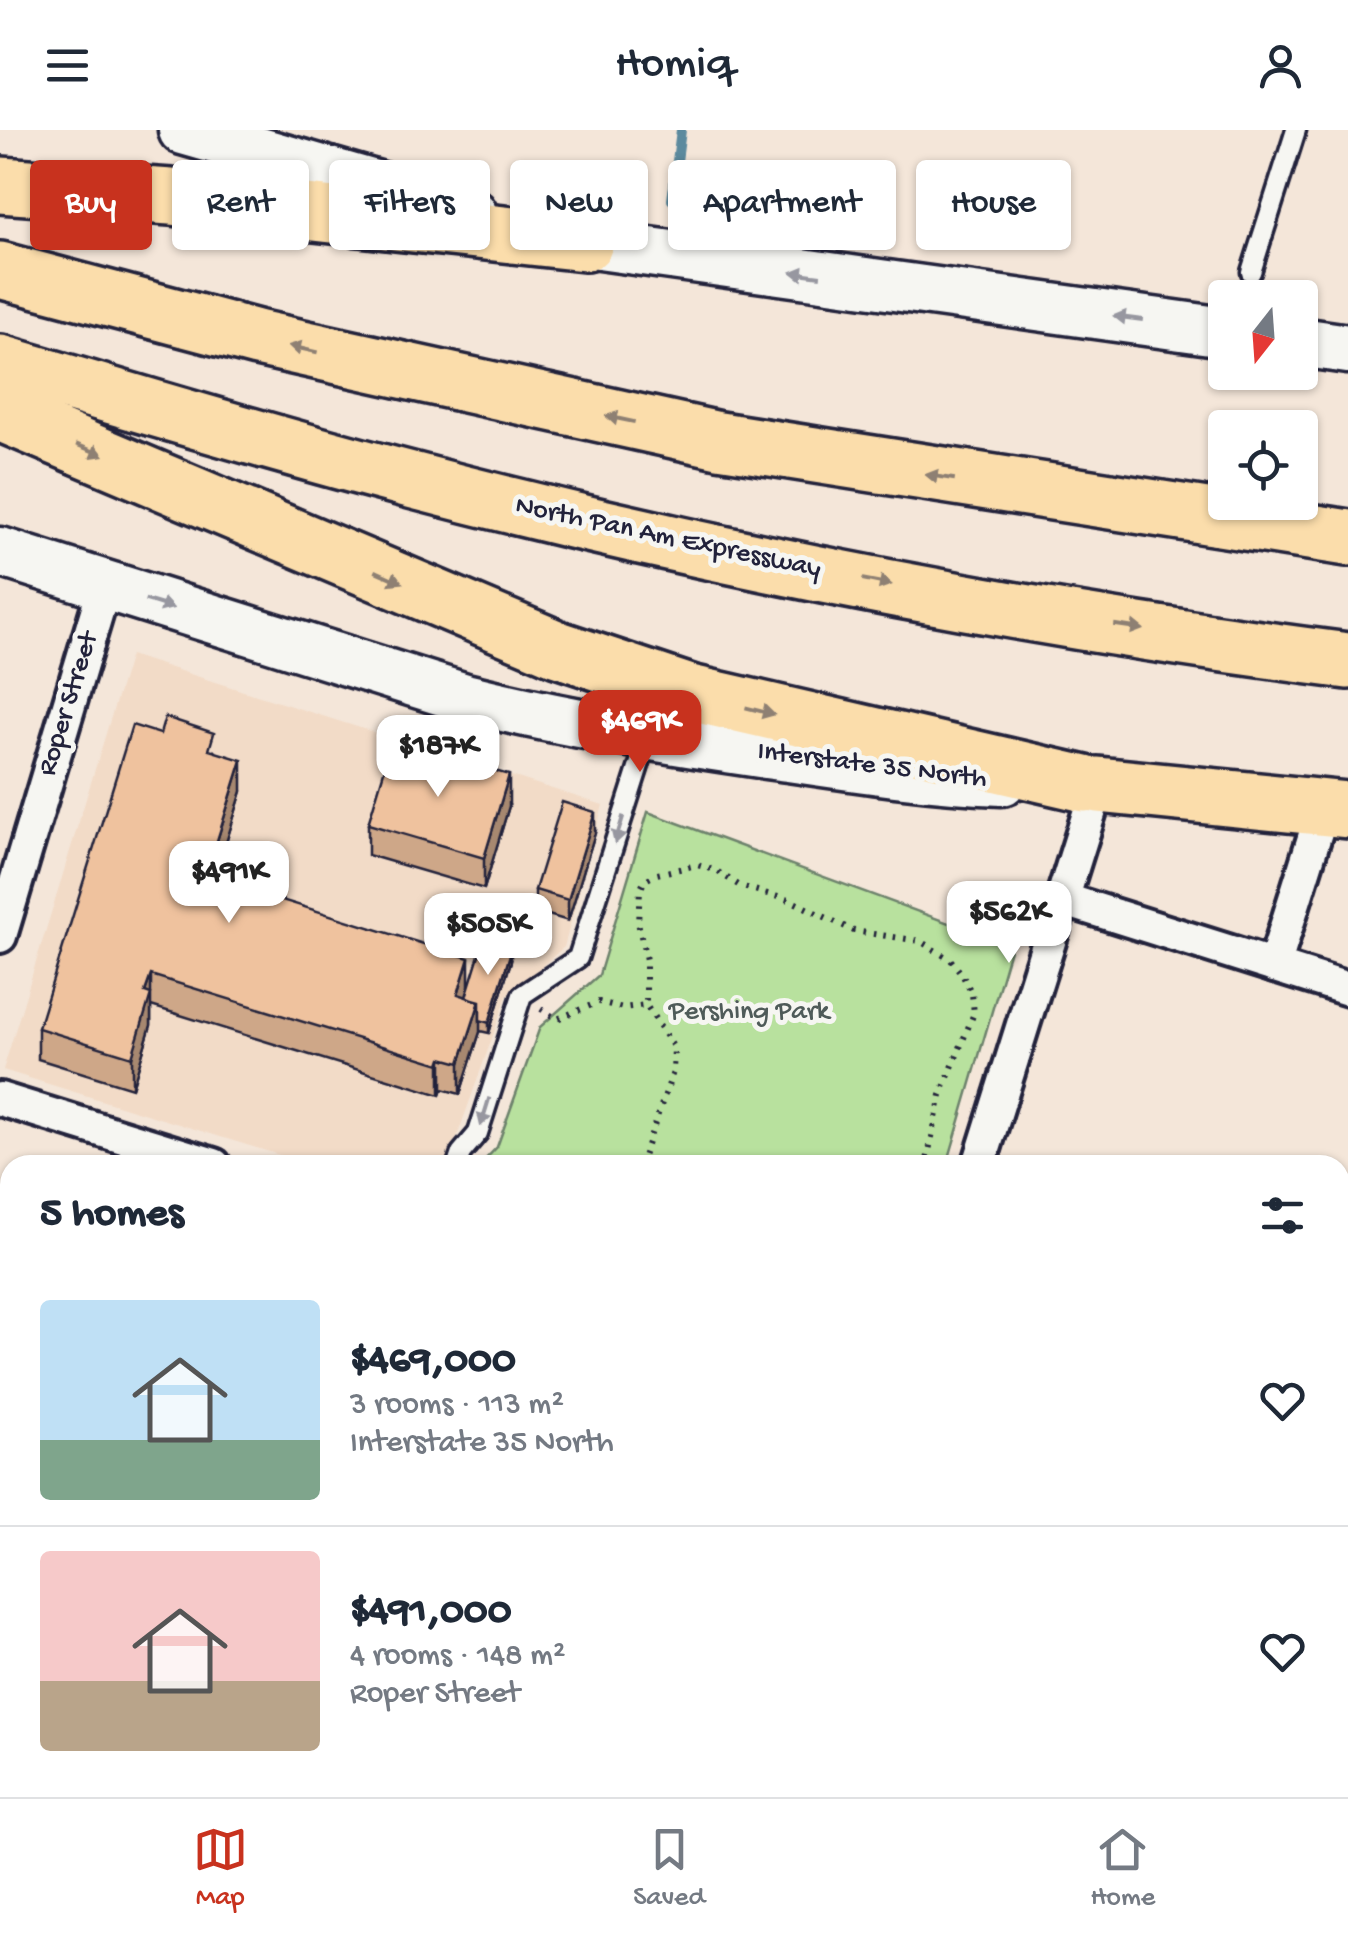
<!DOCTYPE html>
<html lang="en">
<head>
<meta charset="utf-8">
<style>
  :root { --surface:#fff; --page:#f6f6f7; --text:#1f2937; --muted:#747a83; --line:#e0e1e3; --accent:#c8321e }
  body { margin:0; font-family:"Gochi Hand",sans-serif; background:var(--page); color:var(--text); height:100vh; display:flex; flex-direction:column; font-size:38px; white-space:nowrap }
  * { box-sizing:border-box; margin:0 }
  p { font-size:32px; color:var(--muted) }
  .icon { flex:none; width:55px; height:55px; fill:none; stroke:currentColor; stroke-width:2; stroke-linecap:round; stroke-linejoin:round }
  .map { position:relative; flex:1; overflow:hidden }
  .sheet { position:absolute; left:0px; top:1025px; width:1350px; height:642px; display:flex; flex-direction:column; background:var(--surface); border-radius:30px 30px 0 0; box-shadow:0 2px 8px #0004 }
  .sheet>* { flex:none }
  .top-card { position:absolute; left:30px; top:30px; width:1290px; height:90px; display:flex; gap:20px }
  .needle { width:65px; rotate:197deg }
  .fabs { position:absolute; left:1208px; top:150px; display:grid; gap:20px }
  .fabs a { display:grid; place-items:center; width:110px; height:110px; border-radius:10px; background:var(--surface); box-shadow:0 2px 8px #0004; font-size:50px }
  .price { position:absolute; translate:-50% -85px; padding:0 22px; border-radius:20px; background:#fff; color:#222; font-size:32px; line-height:65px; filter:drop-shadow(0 2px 5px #0008) }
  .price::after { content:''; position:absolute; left:50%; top:60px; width:30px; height:22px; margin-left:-15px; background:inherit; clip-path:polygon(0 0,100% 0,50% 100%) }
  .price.current { background:var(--accent); color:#fff }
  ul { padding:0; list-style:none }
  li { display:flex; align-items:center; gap:30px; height:250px; padding:0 40px }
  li+li { border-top:2px solid var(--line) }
  li span { display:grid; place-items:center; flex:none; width:280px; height:200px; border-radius:10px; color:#555 }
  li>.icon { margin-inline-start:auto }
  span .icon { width:120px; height:120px; fill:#fffc; stroke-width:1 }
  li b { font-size:42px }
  h2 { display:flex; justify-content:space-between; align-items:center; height:120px; padding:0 40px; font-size:42px }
  .pill { padding:0 35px; border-radius:10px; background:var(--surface); box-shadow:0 2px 8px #0004; font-size:35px; line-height:90px }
  .pill.current { background:var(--accent); color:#fff }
  header { display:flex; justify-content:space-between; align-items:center; height:130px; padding:0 40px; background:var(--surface); font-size:45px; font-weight:600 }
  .dock { display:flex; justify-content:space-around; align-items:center; height:140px; border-top:2px solid var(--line); background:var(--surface); font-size:28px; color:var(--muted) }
  .dock a { display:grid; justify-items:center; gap:5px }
  .dock .current { color:var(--accent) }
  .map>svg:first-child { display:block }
</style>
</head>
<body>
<header><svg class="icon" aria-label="menu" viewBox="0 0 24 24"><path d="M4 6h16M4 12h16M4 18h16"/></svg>Homiq<svg class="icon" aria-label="person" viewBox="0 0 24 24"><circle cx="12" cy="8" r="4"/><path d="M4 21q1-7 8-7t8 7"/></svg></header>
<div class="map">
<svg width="1348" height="1667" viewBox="0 0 1348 1667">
  <rect width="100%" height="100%" fill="#f4e6d9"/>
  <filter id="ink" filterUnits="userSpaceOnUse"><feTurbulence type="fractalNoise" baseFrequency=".01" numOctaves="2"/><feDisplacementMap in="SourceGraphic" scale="20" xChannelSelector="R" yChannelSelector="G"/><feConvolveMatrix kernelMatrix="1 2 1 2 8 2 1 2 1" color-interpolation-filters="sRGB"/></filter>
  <g filter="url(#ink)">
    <!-- built -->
    <polygon fill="#f2dbc7" points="130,525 603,675 564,817 507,866 447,1035 312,1035 3,940"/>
    <!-- green -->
    <polygon fill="#b8e19e" stroke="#6d826c" stroke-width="2.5" points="648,682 1011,816 947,1035 480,1035 497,1017 540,897 599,845"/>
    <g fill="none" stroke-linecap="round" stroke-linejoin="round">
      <!-- stream -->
      <g stroke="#5c8a9e" stroke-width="10">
        <polyline points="672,70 681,0"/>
        <polyline points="710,1667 714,1658"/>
      </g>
      <!-- service casing -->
      <g stroke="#22223b" stroke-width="25">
        <g id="service">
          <polyline points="1251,142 1296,0"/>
          <polyline points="457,1035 461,1023 478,1003 522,865 578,828 648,607"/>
        </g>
      </g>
      <!-- minor casing -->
      <g stroke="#22223b" stroke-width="40">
        <g id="minor">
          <polyline points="1062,769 1348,859"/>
          <polyline points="0,806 104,458"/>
          <polyline points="1274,836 1319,692"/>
          <polyline points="0,969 214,1035"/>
          <polyline points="979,1035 1098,655"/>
          <polyline points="1340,1378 1348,1381"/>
          <polyline points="0,1494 10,1497"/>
          <polyline points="533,1658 564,1667"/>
          <polyline points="131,1667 134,1658"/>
          <polyline points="786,1667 789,1658"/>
        </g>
      </g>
      <!-- secondary casing -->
      <g stroke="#22223b" stroke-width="55">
        <g id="secondary">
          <polyline points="183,0 472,83"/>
          <polyline points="551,104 585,113 1225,202"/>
          <polyline points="1300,212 1348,219"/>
          <path d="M 0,422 L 465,568 C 570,594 675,611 781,626 C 855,637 927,648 1002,651"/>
        </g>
      </g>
      <!-- motorway casing -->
      <g stroke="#22223b" stroke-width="62">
        <g id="motorway">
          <polyline points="0,55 171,67 585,113"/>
          <polyline points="0,140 257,208 719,310 1348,408"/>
          <path d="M 0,233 C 135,272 270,314 407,349 C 715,430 1032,490 1348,531"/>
          <polyline points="0,283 558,519 690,563 1085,654"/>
          <polyline points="1098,655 1348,680"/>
        </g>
      </g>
      <!-- path -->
      <g stroke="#22223b" stroke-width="6" stroke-dasharray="2.5 8" stroke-linecap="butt">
        <polyline points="541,879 557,889 599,872 623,878 646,875"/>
        <polyline points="640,1035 673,942 674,918 646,875 646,830 638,792 640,760 645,750 657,744 697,735 715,740 740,756 792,771 854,801 920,811 951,830 962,844 972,864 974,883 941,965 926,1035"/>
      </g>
      <!-- service -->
      <use href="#service" stroke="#f6f6f2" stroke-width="18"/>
      <!-- minor -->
      <use href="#minor" stroke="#f6f6f2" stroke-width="32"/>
      <!-- secondary -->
      <use href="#secondary" stroke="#f6f6f2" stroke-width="48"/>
      <!-- motorway -->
      <use href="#motorway" stroke="#fbddab" stroke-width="55"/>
    </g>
    <!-- wall -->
    <g fill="#cea788" stroke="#22223b" stroke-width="2.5">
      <polygon points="214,621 242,661 212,758 469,855 511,831 489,903 480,901 460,964 442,959 440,965 151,876 151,895 132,958 38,929 38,898"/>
      <polygon points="509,676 484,759 368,725 368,694"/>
      <polygon points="595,703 568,791 535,781 535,760"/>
    </g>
    <!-- shaded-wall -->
    <g fill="#a7886f" stroke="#22223b" stroke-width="2.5">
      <polygon points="242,630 242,661 203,787 203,756"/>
      <polygon points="509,645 509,676 484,759 484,728"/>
      <polygon points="595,682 595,703 568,791 568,770"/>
      <polygon points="511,821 511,831 489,903 489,893"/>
      <polygon points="469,828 469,859 460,888 458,864"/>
      <polygon points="151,845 151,895 132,958 132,927 145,862"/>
      <polygon points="480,871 480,902 460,964 460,933"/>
      <polygon points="442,928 442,959 440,965 440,934"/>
    </g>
    <!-- building -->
    <g fill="#efc29e" stroke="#22223b" stroke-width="2.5">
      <polygon points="165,587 214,603 209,620 242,630 203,756 224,762 227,753 469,828 458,864 480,871 460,933 442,928 440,934 151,845 145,862 151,864 132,927 38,898 132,595 160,604"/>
      <polygon points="393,611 509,645 484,728 368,694"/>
      <polygon points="562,672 595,682 568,770 535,760"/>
      <polygon points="483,812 511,821 489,893 480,890 480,871 466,867"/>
    </g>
    <!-- one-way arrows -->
    <defs><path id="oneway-solid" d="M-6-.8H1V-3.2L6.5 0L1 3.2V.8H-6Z" transform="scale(2.5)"/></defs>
    <g fill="#9797a0">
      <use href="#oneway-solid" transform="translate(806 144) rotate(-172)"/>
      <use href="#oneway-solid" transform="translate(1128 188) rotate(-172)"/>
      <use href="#oneway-solid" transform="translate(159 474) rotate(17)"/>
      <use href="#oneway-solid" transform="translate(619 700) rotate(107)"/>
      <use href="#oneway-solid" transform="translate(485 982) rotate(107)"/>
    </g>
    <g fill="#8e8073">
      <use href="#oneway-solid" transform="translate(303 219) rotate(-167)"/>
      <use href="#oneway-solid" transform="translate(620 289) rotate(-168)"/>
      <use href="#oneway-solid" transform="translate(90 320) rotate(22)"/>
      <use href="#oneway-solid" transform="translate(940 347) rotate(-171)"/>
      <use href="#oneway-solid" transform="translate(389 447) rotate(24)"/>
      <use href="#oneway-solid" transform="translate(877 452) rotate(11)"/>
      <use href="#oneway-solid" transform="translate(1129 497) rotate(9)"/>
      <use href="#oneway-solid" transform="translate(760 581) rotate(14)"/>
    </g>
  </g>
  <g text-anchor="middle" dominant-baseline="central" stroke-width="10" stroke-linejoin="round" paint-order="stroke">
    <!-- street labels -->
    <g font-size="28" fill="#22223b" stroke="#f6f6f2">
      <text transform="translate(668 408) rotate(12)">North Pan Am Expressway</text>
      <text transform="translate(69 574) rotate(-73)">Roper Street</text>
      <text transform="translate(872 636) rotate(7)">Interstate 35 North</text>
    </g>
    <!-- park labels -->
    <g font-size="28" fill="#4f5b59" stroke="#f6f6f2">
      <text x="749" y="882">Pershing Park</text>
    </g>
  </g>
</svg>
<div class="fabs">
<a><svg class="needle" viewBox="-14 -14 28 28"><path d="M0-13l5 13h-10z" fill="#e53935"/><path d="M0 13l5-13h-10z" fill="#747a83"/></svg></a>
<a><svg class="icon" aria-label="locate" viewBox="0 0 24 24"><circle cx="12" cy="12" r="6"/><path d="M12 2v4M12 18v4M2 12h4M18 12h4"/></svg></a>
</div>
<b class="price current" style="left:640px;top:645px">$469K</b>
<b class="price" style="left:438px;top:670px">$187K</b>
<b class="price" style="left:229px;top:796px">$491K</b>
<b class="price" style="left:1009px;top:836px">$562K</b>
<b class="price" style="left:488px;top:848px">$505K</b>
<div class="top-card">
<a class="pill current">Buy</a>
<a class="pill">Rent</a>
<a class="pill">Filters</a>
<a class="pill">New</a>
<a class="pill">Apartment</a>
<a class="pill">House</a>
</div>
<section class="sheet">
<h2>5 homes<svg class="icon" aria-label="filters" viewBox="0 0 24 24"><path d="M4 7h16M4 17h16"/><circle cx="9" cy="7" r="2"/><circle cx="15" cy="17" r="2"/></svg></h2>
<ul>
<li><span style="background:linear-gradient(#bfe0f5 70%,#7fa58c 0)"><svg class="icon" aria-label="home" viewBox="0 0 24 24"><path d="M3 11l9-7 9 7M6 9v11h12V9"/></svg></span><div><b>$469,000</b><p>3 rooms · 113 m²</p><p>Interstate 35 North</p></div><svg class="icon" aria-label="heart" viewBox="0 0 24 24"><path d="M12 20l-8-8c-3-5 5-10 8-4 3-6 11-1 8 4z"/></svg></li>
<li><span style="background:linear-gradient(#f6c9c9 65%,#b9a48a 0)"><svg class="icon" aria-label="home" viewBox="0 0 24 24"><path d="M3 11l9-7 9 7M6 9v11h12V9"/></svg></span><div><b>$491,000</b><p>4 rooms · 148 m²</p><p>Roper Street</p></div><svg class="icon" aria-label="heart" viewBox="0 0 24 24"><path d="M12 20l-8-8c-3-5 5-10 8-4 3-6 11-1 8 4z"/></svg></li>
</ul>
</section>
</div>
<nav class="dock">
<a class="current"><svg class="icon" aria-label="map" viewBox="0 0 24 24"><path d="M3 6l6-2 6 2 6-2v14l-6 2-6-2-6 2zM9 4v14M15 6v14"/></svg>Map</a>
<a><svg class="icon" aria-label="saved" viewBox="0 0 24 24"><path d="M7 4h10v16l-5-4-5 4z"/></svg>Saved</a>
<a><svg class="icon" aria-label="home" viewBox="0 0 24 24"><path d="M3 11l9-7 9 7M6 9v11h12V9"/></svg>Home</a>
</nav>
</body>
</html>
